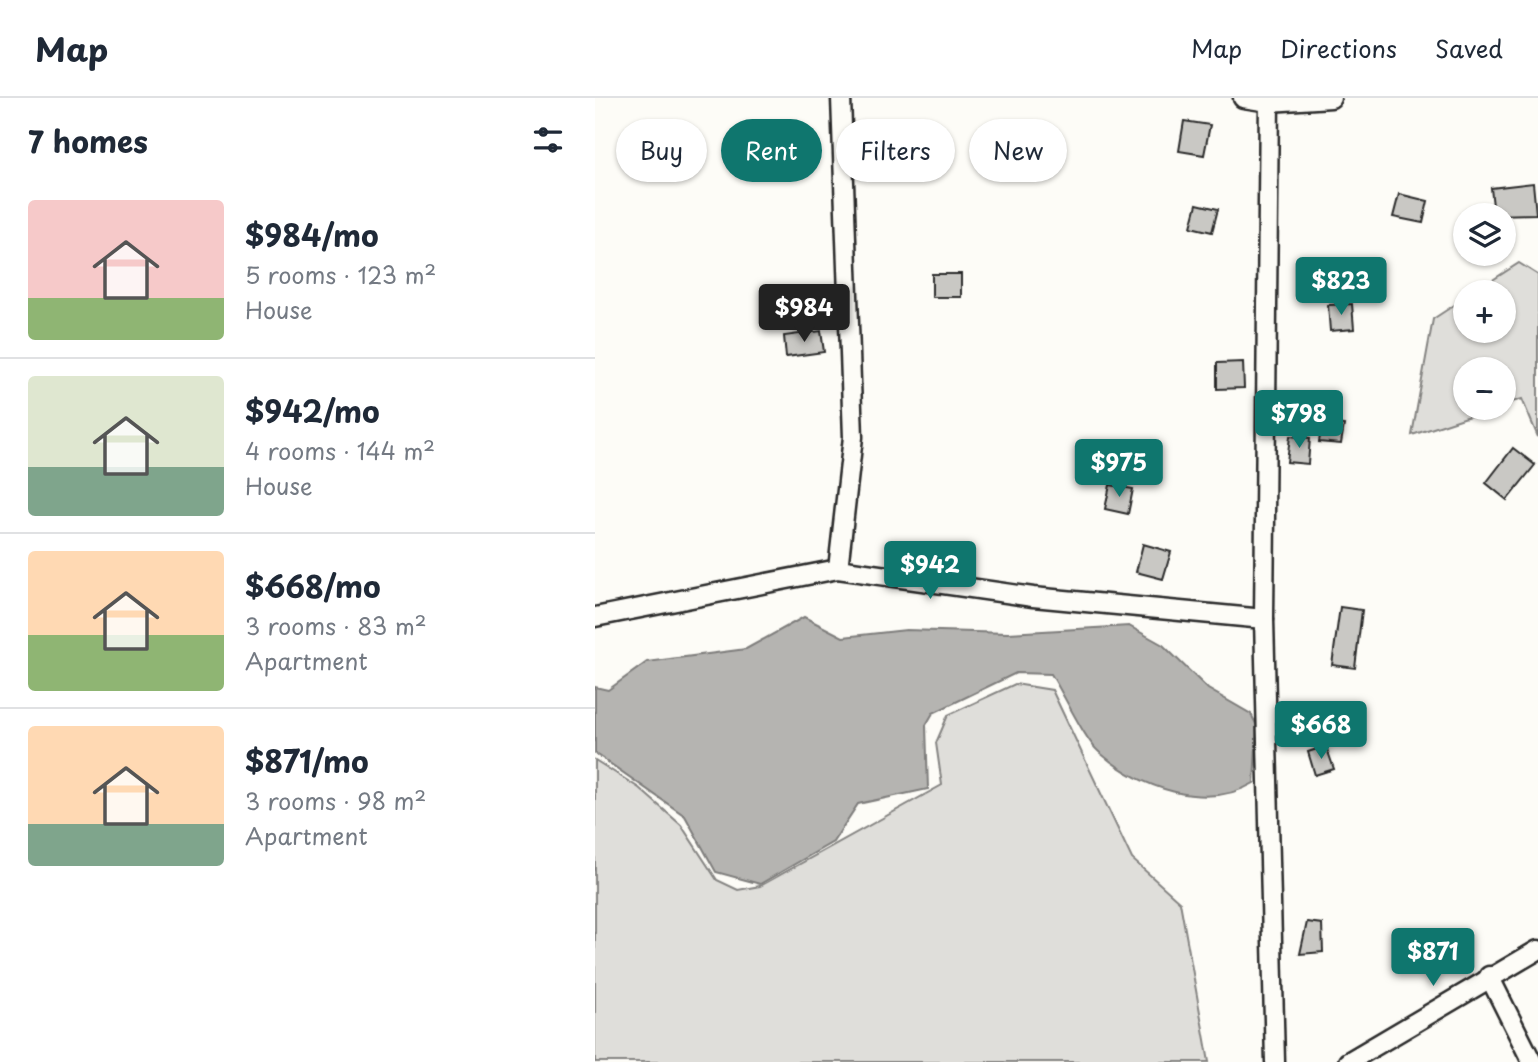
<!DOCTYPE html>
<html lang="en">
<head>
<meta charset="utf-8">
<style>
  :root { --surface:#fff; --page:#f6f6f7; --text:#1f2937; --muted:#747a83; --line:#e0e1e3; --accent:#0f766e }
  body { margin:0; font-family:"Playpen Sans",sans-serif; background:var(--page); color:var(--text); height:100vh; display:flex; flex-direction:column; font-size:26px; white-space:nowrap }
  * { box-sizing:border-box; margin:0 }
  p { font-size:23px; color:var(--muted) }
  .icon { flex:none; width:38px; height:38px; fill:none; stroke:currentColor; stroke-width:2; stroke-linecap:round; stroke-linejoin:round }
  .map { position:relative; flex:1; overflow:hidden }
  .panel { display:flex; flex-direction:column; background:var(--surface); width:595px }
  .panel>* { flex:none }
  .hud { position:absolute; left:21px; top:21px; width:665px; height:63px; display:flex; gap:14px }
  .controls { position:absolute; left:858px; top:105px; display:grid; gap:14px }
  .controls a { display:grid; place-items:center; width:63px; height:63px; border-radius:50%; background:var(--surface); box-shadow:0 2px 5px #0004; font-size:35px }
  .price { position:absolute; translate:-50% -60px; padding:0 16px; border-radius:7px; background:var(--accent); color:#fff; font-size:23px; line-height:46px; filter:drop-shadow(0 2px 4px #0008) }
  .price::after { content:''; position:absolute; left:50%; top:42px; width:21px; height:16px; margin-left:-10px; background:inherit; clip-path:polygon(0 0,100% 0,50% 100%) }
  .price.on { background:#222; color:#fff }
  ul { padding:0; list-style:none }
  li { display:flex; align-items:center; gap:21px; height:175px; padding:0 28px }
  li+li { border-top:2px solid var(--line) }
  li span { display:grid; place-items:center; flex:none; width:196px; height:140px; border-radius:7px; color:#555 }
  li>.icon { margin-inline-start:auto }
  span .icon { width:84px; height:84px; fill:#fffc; stroke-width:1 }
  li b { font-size:30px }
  h2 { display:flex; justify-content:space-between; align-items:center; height:84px; padding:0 28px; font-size:30px }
  .chip { padding:0 24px; border-radius:32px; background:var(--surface); box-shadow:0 2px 5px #0004; font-size:24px; line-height:63px }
  .chip.on { background:var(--accent); color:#fff }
  header { display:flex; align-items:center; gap:42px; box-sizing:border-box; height:98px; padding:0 35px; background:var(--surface); border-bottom:2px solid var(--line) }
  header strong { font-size:33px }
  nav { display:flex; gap:38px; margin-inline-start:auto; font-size:24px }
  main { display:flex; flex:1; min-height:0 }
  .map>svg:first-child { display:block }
</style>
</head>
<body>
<header>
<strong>Map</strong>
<nav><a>Map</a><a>Directions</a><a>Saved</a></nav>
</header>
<main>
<section class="panel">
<h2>7 homes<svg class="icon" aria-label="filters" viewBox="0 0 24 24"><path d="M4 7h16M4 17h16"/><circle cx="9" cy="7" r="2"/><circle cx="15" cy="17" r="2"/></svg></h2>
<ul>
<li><span style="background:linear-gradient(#f6c9c9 70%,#8fb573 0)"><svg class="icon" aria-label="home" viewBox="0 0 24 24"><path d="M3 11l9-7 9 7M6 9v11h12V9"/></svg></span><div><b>$984/mo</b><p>5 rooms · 123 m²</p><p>House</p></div></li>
<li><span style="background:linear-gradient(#dfe7d0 65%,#7fa58c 0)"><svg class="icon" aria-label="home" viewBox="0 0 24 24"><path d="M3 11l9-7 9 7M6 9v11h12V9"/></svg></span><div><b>$942/mo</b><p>4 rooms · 144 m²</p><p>House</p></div></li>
<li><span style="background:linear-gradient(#ffd9b3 60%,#8fb573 0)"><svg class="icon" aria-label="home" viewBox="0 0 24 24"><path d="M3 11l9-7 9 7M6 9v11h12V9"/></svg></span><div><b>$668/mo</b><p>3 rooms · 83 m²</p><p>Apartment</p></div></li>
<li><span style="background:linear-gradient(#ffd9b3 70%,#7fa58c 0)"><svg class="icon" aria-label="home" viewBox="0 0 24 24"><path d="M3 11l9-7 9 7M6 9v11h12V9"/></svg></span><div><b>$871/mo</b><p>3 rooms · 98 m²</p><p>Apartment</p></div></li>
</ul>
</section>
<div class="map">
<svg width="943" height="964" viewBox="0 0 943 964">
  <rect width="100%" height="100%" fill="#fdfcf7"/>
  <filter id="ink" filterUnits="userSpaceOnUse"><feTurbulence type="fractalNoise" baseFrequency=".0143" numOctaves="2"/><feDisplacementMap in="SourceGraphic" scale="14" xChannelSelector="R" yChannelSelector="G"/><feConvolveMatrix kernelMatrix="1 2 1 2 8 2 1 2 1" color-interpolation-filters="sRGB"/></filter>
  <g filter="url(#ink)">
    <!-- green -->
    <g fill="#dfdeda" stroke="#858482" stroke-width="2">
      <polygon points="924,165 943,177 943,339 927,301 908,307 908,271 870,271 870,310 899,310 817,337 838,221 870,200 870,233 908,233 908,194 879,194"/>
      <polygon points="420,586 457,592 537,761 585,804 614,964 0,964 0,662 44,690 86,727 122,782 143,792 165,788 347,687 341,645 353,617"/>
    </g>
    <!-- water -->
    <path fill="#b5b4b1" stroke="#7e7d7b" stroke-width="2" d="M 209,519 L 248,539 L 311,532 L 413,535 L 534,528 L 568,547 L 613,591 L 656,616 L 662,628 L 659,685 C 610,714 544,689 504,654 C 490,642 468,595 456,576 L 421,575 L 338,615 L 331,627 L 333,691 L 263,706 L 238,744 L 165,786 L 121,774 L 90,718 L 0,655 L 0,589 L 13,592 L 52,564 L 151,551 Z"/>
    <!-- building -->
    <g fill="#c9c8c4" stroke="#2b2b2b" stroke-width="2">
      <polygon points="589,23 615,27 609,57 584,53"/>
      <polygon points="938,85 941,116 899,117 896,90"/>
      <polygon points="804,96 833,103 828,125 798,119"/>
      <polygon points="602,106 623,111 617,134 596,129"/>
      <rect x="337" y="176" width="29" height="23"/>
      <polygon points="757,206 759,231 735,233 733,207"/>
      <polygon points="226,233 229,254 191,259 189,238"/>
      <polygon points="648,264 649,290 622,291 622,265"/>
      <polygon points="727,324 749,327 746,346 724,344"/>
      <polygon points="695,338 715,340 713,366 692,364"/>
      <polygon points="918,350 940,367 912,402 891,385"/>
      <polygon points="515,387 538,391 533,416 510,411"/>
      <polygon points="548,446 576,454 568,481 541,474"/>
      <polygon points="745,509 767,512 760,570 737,567"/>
      <polygon points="731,648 739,671 720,677 713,654"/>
      <polygon points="712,824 727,826 728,854 705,856"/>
    </g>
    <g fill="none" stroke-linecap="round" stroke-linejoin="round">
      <!-- street casing -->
      <g stroke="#2b2b2b" stroke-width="23">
        <g id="street">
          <polyline points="648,0 674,4 736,0"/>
          <polyline points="674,0 669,521 680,964"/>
          <polyline points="243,471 258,339 246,0"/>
          <polyline points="0,519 243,471 438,499 669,521"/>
          <polyline points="894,878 937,964"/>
          <polyline points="753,964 943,852"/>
        </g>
      </g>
      <!-- street -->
      <use href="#street" stroke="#fdfcf7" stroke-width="18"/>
    </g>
  </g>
</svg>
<div class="controls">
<a><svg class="icon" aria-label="layers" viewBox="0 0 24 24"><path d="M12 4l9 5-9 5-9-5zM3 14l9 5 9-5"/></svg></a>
<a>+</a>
<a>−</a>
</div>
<b class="price" style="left:746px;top:219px">$823</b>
<b class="price on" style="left:209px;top:246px">$984</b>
<b class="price" style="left:704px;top:352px">$798</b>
<b class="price" style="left:524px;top:401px">$975</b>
<b class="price" style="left:335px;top:503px">$942</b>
<b class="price" style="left:726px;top:663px">$668</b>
<b class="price" style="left:838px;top:890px">$871</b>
<div class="hud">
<a class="chip">Buy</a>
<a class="chip on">Rent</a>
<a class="chip">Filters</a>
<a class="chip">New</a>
</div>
</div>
</main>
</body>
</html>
